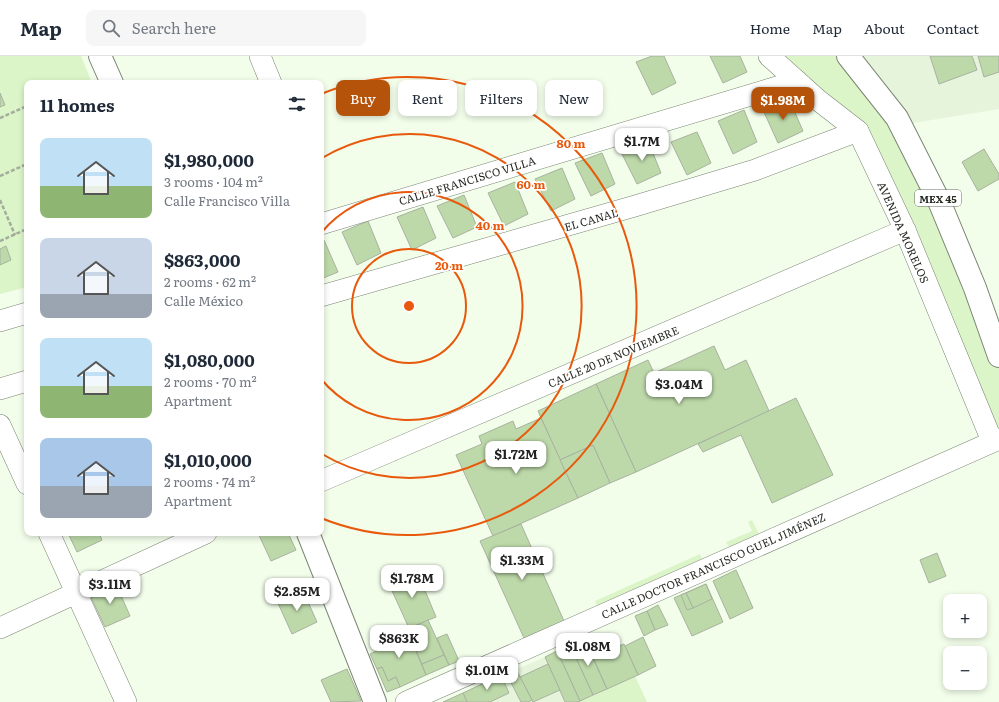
<!DOCTYPE html>
<html lang="en">
<head>
<meta charset="utf-8">
<style>
  :root { --surface:#fff; --page:#f6f6f7; --text:#1f2937; --muted:#747a83; --line:#e0e1e3; --accent:#b45309 }
  body { margin:0; font-family:Literata,serif; background:var(--page); color:var(--text); height:100vh; display:flex; flex-direction:column; font-size:15px; white-space:nowrap }
  * { box-sizing:border-box; margin:0 }
  p { font-size:13px; color:var(--muted) }
  .icon { flex:none; width:22px; height:22px; fill:none; stroke:currentColor; stroke-width:2; stroke-linecap:round; stroke-linejoin:round }
  .map { position:relative; flex:1; overflow:hidden }
  .panel { position:absolute; left:24px; top:24px; width:300px; height:456px; display:flex; flex-direction:column; background:var(--surface); border-radius:8px; box-shadow:0 2px 6px #0003 }
  .panel>* { flex:none }
  .banner { position:absolute; left:336px; top:24px; width:380px; height:36px; display:flex; gap:8px }
  .controls { position:absolute; left:943px; top:538px; display:grid; gap:8px }
  .controls a { display:grid; place-items:center; width:44px; height:44px; border-radius:8px; background:var(--surface); box-shadow:0 2px 6px #0003; font-size:20px }
  .price { position:absolute; translate:-50% -34px; padding:0 9px; border-radius:8px; background:#fff; color:#222; font-size:13px; line-height:26px; filter:drop-shadow(0 1px 2px #0008) }
  .price::after { content:''; position:absolute; left:50%; top:24px; width:12px; height:9px; margin-left:-6px; background:inherit; clip-path:polygon(0 0,100% 0,50% 100%) }
  .price.selected { background:var(--accent); color:#fff }
  ul { padding:0; list-style:none }
  li { display:flex; align-items:center; gap:12px; height:100px; padding:0 16px }
  li span { display:grid; place-items:center; flex:none; width:112px; height:80px; border-radius:8px; color:#555 }
  li>.icon { margin-inline-start:auto }
  span .icon { width:48px; height:48px; fill:#fffc; stroke-width:1 }
  li b { font-size:17px }
  h2 { display:flex; justify-content:space-between; align-items:center; height:48px; padding:0 16px; font-size:17px }
  .pill { padding:0 14px; border-radius:8px; background:var(--surface); box-shadow:0 2px 6px #0003; font-size:14px; line-height:36px }
  .pill.selected { background:var(--accent); color:#fff }
  header { display:flex; align-items:center; gap:24px; box-sizing:border-box; height:56px; padding:0 20px; background:var(--surface); border-bottom:1px solid var(--line) }
  header strong { font-size:19px }
  nav { display:flex; gap:22px; margin-inline-start:auto; font-size:14px }
  .search { width:280px; height:36px; background:var(--page); display:flex; align-items:center; gap:10px; box-sizing:border-box; padding:0 14px; border-radius:8px; color:var(--muted); font-size:15px }
  .map>svg:first-child { display:block }
</style>
</head>
<body>
<header>
<strong>Map</strong>
<div class="search"><svg class="icon" aria-label="search" viewBox="0 0 24 24"><circle cx="10" cy="10" r="6"/><path d="M15 15l6 6"/></svg>Search here</div>
<nav><a>Home</a><a>Map</a><a>About</a><a>Contact</a></nav>
</header>
<div class="map">
<svg width="999" height="646" viewBox="0 0 999 646">
  <rect width="100%" height="100%" fill="#f2fdea"/>
  <!-- built -->
  <g fill="#e5f4da">
    <polygon points="847,0 999,0 999,53 901,69"/>
    <polygon points="545,601 565,646 467,646 463,637"/>
  </g>
  <!-- green -->
  <g fill="#dbf5c8">
    <polygon points="0,0 81,0 92,27 27,27 27,231 0,238"/>
    <polygon points="772,0 843,0 932,130 999,305 999,383 858,75"/>
    <polygon points="752,464 759,478 729,491 726,486 752,475 748,466"/>
    <polygon points="700,498 702,503 597,550 595,545"/>
    <polygon points="635,620 647,646 577,646"/>
  </g>
  <!-- building -->
  <g fill="#bdd9a9" stroke="#a7b2a0">
    <polygon points="652,0 664,0 676,27 652,39 636,6"/>
    <polygon points="710,0 740,0 747,16 723,27"/>
    <polygon points="930,0 972,0 977,14 939,28"/>
    <polygon points="978,0 999,0 999,16 984,21"/>
    <polygon points="0,37 5,49 0,51"/>
    <polygon points="789,43 803,75 778,87 763,54"/>
    <polygon points="744,54 757,86 733,98 718,65"/>
    <polygon points="697,76 711,107 687,119 671,86"/>
    <polygon points="648,85 661,117 637,128 621,96"/>
    <polygon points="984,93 999,118 999,123 978,135 962,106"/>
    <polygon points="602,97 615,128 591,140 575,107"/>
    <polygon points="562,112 575,143 551,155 535,123"/>
    <polygon points="515,126 528,158 504,170 488,137"/>
    <polygon points="464,139 477,171 453,182 437,150"/>
    <polygon points="423,151 436,182 412,194 397,161"/>
    <polygon points="368,165 381,197 357,209 342,176"/>
    <polygon points="324,184 338,216 321,223 321,185"/>
    <polygon points="6,190 11,204 0,209 0,193"/>
    <polygon points="714,290 725,314 746,304 769,355 636,416 596,328 648,304 654,317"/>
    <polygon points="596,328 636,416 610,427 593,389 560,404 538,355"/>
    <polygon points="796,342 833,419 772,447 741,379 703,396 698,388"/>
    <polygon points="541,362 578,442 493,480 456,399 482,388 479,380 513,365 516,373"/>
    <polygon points="593,389 610,427 578,442 560,404"/>
    <polygon points="521,468 564,565 524,582 480,485"/>
    <polygon points="68,477 99,477 102,484 77,496"/>
    <polygon points="258,477 288,477 296,494 271,505"/>
    <polygon points="937,497 946,520 929,527 920,504"/>
    <polygon points="416,513 436,561 409,572 388,526"/>
    <polygon points="736,514 753,552 730,563 713,525"/>
    <polygon points="116,528 130,560 105,571 90,539"/>
    <polygon points="706,528 723,566 692,580 674,542"/>
    <polygon points="706,528 712,543 693,552 686,537"/>
    <polygon points="303,535 317,566 292,578 277,545"/>
    <polygon points="686,537 693,552 687,554 681,539"/>
    <polygon points="658,549 668,569 655,574 647,555"/>
    <polygon points="647,555 655,574 644,580 635,560"/>
    <polygon points="428,564 444,599 422,608 407,574"/>
    <polygon points="407,574 426,619 400,631 396,621 388,625 382,611 377,613 370,598 383,592 380,586"/>
    <polygon points="447,578 459,605 449,609 437,582"/>
    <polygon points="643,581 656,610 638,619 625,590"/>
    <polygon points="584,583 607,633 593,639 570,589"/>
    <polygon points="624,588 638,619 607,633 593,601"/>
    <polygon points="570,589 593,639 580,645 557,595"/>
    <polygon points="557,595 580,645 577,646 565,646 545,601"/>
    <polygon points="444,599 449,609 426,619 422,608"/>
    <polygon points="548,608 560,634 533,646 520,621"/>
    <polygon points="382,611 388,625 396,621 400,631 387,636 377,613"/>
    <polygon points="347,613 361,645 331,646 321,624"/>
    <polygon points="516,613 532,644 528,646 521,646 506,617"/>
    <polygon points="501,619 509,637 490,646 467,646 463,637"/>
    <polygon points="463,637 467,646 443,646"/>
  </g>
  <g fill="none" stroke-linecap="round" stroke-linejoin="round">
    <!-- minor casing -->
    <g stroke="#7b8574" stroke-width="22">
      <g id="minor">
        <polyline points="260,0 271,27"/>
        <polyline points="769,0 818,44 858,75 905,174 992,385"/>
        <polyline points="321,168 797,25"/>
        <polyline points="321,240 635,150 755,114 858,75"/>
        <polyline points="0,265 27,257"/>
        <polyline points="0,333 27,325"/>
        <polyline points="0,369 27,428"/>
        <polyline points="321,425 905,174"/>
        <polyline points="49,477 126,646"/>
        <polyline points="0,572 206,477"/>
        <polyline points="406,646 999,383"/>
      </g>
    </g>
    <!-- major casing -->
    <g stroke="#7b8574" stroke-width="24">
      <g id="major">
        <polyline points="100,0 112,27"/>
        <polyline points="848,0 897,62 939,145 975,232 999,300"/>
        <polyline points="308,477 375,646"/>
      </g>
    </g>
    <!-- path -->
    <g stroke="#a3ac9d" stroke-width="2.5" stroke-dasharray="4 2" stroke-linecap="butt">
      <polyline points="0,62 27,50"/>
      <polyline points="0,120 27,108"/>
      <polyline points="0,144 15,179"/>
      <polyline points="0,185 27,173"/>
    </g>
    <!-- minor -->
    <use href="#minor" stroke="#fff" stroke-width="21"/>
    <!-- major -->
    <use href="#major" stroke="#fff" stroke-width="22"/>
  </g>
  <!-- distance rings -->
  <g fill="none" stroke="#e8590c" stroke-width="2">
    <circle cx="409" cy="250" r="57"/>
    <path d="M321 177A114 114 0 1 1 321 323"/>
    <path d="M322 102A172 172 0 1 1 322 398"/>
    <path d="M321 38A229 229 0 1 1 321 462"/>
  </g>
  <g text-anchor="middle" dominant-baseline="central" stroke-width="3.5" stroke-linejoin="round" paint-order="stroke">
    <!-- shield labels -->
    <rect fill="#fff" stroke="#676a65" stroke-width="1" x="915" y="134" width="46" height="16" rx="3"/>
    <g font-size="10" font-weight="bold" fill="#262a23">
      <text x="938" y="142">MEX 45</text>
    </g>
    <!-- street labels -->
    <g font-size="11" fill="#262a23" stroke="#fff">
      <text transform="translate(467 124) rotate(-17)">CALLE FRANCISCO VILLA</text>
      <text transform="translate(591 163) rotate(-16)">EL CANAL</text>
      <text transform="translate(904 176) rotate(66)">AVENIDA MORELOS</text>
      <text transform="translate(613 300) rotate(-23)">CALLE 20 DE NOVIEMBRE</text>
      <text transform="translate(713 509) rotate(-24)">CALLE DOCTOR FRANCISCO GUEL JIMÉNEZ</text>
    </g>
  </g>
  <circle cx="409" cy="250" r="6" fill="#e8590c" stroke="#fff" stroke-width="2"/>
  <g font-size="12" text-anchor="middle" font-weight="bold" fill="#e8590c" stroke="#fff" stroke-width="3.5" stroke-linejoin="round" paint-order="stroke">
    <text x="571" y="92">80 m</text>
    <text x="531" y="133">60 m</text>
    <text x="490" y="174">40 m</text>
    <text x="449" y="214">20 m</text>
  </g>
</svg>
<div class="controls">
<a>+</a>
<a>−</a>
</div>
<b class="price selected" style="left:783px;top:65px">$1.98M</b>
<b class="price" style="left:642px;top:106px">$1.7M</b>
<b class="price" style="left:679px;top:349px">$3.04M</b>
<b class="price" style="left:516px;top:419px">$1.72M</b>
<b class="price" style="left:522px;top:525px">$1.33M</b>
<b class="price" style="left:412px;top:543px">$1.78M</b>
<b class="price" style="left:110px;top:549px">$3.11M</b>
<b class="price" style="left:297px;top:556px">$2.85M</b>
<b class="price" style="left:399px;top:603px">$863K</b>
<b class="price" style="left:588px;top:611px">$1.08M</b>
<b class="price" style="left:487px;top:635px">$1.01M</b>
<div class="banner">
<a class="pill selected">Buy</a>
<a class="pill">Rent</a>
<a class="pill">Filters</a>
<a class="pill">New</a>
</div>
<section class="panel">
<h2>11 homes<svg class="icon" aria-label="filters" viewBox="0 0 24 24"><path d="M4 7h16M4 17h16"/><circle cx="9" cy="7" r="2"/><circle cx="15" cy="17" r="2"/></svg></h2>
<ul>
<li><span style="background:linear-gradient(#bfe0f5 60%,#8fb573 0)"><svg class="icon" aria-label="home" viewBox="0 0 24 24"><path d="M3 11l9-7 9 7M6 9v11h12V9"/></svg></span><div><b>$1,980,000</b><p>3 rooms · 104 m²</p><p>Calle Francisco Villa</p></div></li>
<li><span style="background:linear-gradient(#c9d6e8 70%,#9aa5b1 0)"><svg class="icon" aria-label="home" viewBox="0 0 24 24"><path d="M3 11l9-7 9 7M6 9v11h12V9"/></svg></span><div><b>$863,000</b><p>2 rooms · 62 m²</p><p>Calle México</p></div></li>
<li><span style="background:linear-gradient(#bfe0f5 60%,#8fb573 0)"><svg class="icon" aria-label="home" viewBox="0 0 24 24"><path d="M3 11l9-7 9 7M6 9v11h12V9"/></svg></span><div><b>$1,080,000</b><p>2 rooms · 70 m²</p><p>Apartment</p></div></li>
<li><span style="background:linear-gradient(#a9c7e8 60%,#9aa5b1 0)"><svg class="icon" aria-label="home" viewBox="0 0 24 24"><path d="M3 11l9-7 9 7M6 9v11h12V9"/></svg></span><div><b>$1,010,000</b><p>2 rooms · 74 m²</p><p>Apartment</p></div></li>
</ul>
</section>
</div>
</body>
</html>
